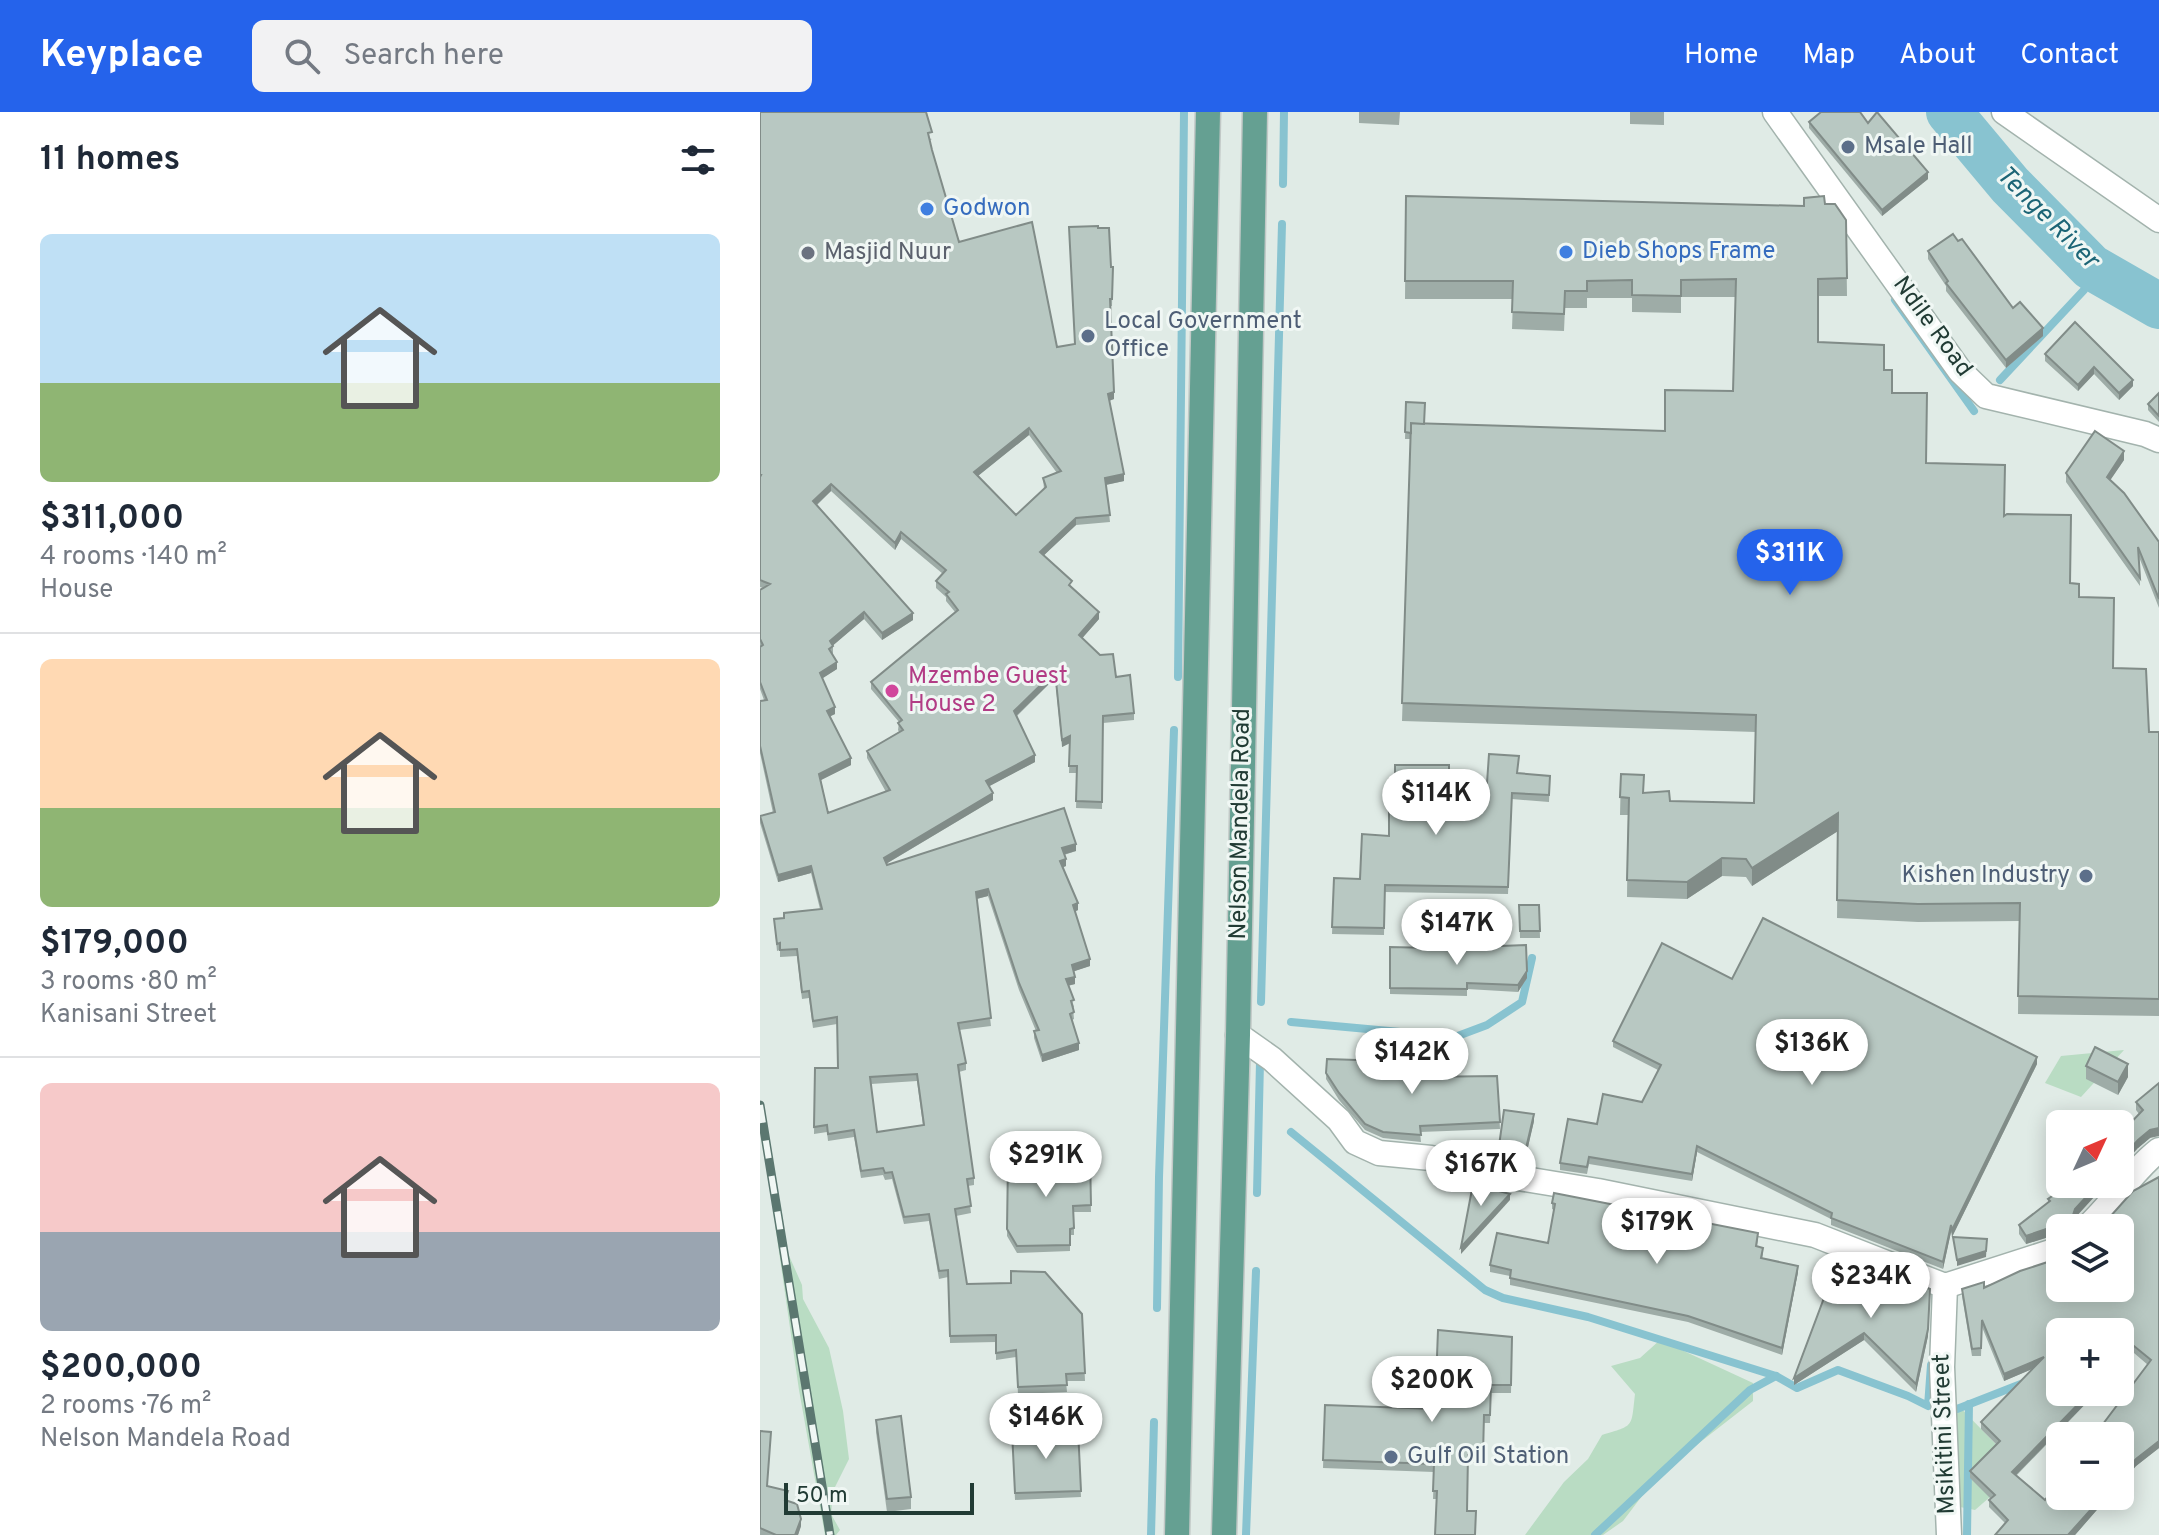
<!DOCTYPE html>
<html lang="en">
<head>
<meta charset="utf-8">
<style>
  :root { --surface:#fff; --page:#f2f2f3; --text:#1f2937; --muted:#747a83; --line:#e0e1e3; --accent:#2563eb }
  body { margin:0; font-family:Overpass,sans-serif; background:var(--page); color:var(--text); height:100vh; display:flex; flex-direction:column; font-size:30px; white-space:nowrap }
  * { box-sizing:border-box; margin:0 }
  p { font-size:26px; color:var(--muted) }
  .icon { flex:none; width:44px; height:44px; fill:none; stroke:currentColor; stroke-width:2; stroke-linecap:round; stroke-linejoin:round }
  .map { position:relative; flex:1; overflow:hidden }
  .side { display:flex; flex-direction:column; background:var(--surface); width:760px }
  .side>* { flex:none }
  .needle { width:52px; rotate:46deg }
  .fabs { position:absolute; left:1286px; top:998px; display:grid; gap:16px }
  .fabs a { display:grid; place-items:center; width:88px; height:88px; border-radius:12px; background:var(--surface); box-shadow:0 4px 20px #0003; font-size:40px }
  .scale { position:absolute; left:24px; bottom:20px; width:190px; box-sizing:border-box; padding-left:8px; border:4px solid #213b34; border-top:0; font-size:22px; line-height:28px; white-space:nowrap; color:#213b34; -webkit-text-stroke:6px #f0f7f4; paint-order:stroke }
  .price { position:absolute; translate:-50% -68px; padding:0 18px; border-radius:28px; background:#fff; color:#222; font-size:26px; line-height:52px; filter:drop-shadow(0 2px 4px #0008) }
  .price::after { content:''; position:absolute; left:50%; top:48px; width:24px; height:18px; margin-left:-12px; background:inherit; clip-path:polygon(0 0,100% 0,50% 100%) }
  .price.active { background:var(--accent); color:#fff }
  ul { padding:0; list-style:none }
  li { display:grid; align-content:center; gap:16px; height:424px; padding:0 40px }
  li+li { border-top:2px solid var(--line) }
  li span { display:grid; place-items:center; height:248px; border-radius:12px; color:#555 }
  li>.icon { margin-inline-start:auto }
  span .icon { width:144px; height:144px; fill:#fffc; stroke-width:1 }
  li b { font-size:34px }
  h2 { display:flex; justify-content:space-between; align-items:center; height:96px; padding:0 40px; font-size:34px }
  header { display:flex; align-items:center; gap:48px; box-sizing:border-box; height:112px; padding:0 40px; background:var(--accent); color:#fff }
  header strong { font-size:38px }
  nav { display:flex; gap:44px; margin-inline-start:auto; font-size:28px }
  .search { width:560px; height:72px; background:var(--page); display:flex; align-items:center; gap:20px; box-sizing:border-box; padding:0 28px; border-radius:12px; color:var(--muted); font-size:30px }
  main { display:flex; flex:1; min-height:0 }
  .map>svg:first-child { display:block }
</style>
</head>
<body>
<header>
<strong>Keyplace</strong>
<div class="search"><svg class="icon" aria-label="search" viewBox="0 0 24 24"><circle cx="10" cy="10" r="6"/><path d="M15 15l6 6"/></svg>Search here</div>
<nav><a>Home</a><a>Map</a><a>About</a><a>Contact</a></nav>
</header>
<main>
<section class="side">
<h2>11 homes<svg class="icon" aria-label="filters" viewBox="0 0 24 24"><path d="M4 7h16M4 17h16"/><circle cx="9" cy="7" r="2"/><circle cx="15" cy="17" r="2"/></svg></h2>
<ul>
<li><span style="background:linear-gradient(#bfe0f5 60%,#8fb573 0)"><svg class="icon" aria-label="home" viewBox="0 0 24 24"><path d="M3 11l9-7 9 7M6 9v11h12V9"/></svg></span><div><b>$311,000</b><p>4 rooms · 140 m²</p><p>House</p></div></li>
<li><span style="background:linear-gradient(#ffd9b3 60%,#8fb573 0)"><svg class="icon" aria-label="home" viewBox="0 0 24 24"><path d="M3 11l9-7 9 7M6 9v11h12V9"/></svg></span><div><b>$179,000</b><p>3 rooms · 80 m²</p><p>Kanisani Street</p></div></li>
<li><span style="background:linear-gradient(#f6c9c9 60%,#9aa5b1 0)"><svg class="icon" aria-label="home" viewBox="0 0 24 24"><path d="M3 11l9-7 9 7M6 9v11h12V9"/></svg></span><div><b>$200,000</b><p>2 rooms · 76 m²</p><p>Nelson Mandela Road</p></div></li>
</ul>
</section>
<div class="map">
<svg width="1399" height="1423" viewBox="0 0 1399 1423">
  <rect width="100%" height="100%" fill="#e0ebe6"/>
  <!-- green -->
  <g fill="#b9dcc3">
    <polygon points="1364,938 1321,985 1285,971 1301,944"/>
    <polygon points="15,1112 42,1173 43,1187 69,1236 83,1299 89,1347 73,1379 71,1402 80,1418 76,1423 65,1423 39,1278"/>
    <path d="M 900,1228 L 993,1271 L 993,1289 L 898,1363 L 863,1409 L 843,1423 L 765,1423 L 804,1370 L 828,1347 L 842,1323 C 875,1313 871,1316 875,1282 L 851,1254 L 880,1246 Z"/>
    <polygon points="1188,1283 1261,1358 1215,1398 1195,1394"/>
  </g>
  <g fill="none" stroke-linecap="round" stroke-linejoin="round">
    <!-- stream -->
    <g stroke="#88c3d0" stroke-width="8">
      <polyline points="523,72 524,0"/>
      <polyline points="1135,188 1214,299"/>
      <polyline points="1240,268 1324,178 1331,155"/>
      <polyline points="418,565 424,0"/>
      <polyline points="501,890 522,112"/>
      <polyline points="531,910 695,925 727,913 762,890 772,846"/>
      <polyline points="531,1020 725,1178 743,1186 828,1205 1016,1264 1037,1276 1078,1258 1148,1284 1168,1294 1171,1253"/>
      <polyline points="497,1081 500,950"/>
      <polyline points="397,1196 399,1065 414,618"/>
      <polyline points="1197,1297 1266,1270"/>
      <polyline points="391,1423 394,1310"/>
      <polyline points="486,1423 496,1159"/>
      <polyline points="835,1423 990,1278 1016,1264"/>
      <polyline points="1207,1423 1209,1292"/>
    </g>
    <!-- river -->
    <polyline stroke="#88c3d0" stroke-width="46" points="1189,0 1250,73 1331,155 1399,194"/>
    <!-- minor casing -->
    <g stroke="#a3b3ad" stroke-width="27">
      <g id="minor">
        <polyline points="1015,0 1200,259 1226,284 1385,322 1399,328"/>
        <polyline points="1244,0 1399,108"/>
        <polyline points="478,923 512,947 579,1008 595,1030 619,1041 671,1046 722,1060 838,1079 1055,1123 1185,1174 1300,1137"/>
        <path d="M 1326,1116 C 1353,1092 1371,1060 1399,1038"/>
        <polyline points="1185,1174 1182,1255 1189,1423"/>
      </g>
    </g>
    <!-- major casing -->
    <g stroke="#c1c8c6" stroke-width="27">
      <g id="major">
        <polyline points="417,1423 448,0"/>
        <polyline points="464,1423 478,923 495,0"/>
      </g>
    </g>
    <!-- minor -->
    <use href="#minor" stroke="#fff" stroke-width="24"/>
    <!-- major -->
    <use href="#major" stroke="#65a092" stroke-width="24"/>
    <!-- rail casing -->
    <g stroke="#5b7770" stroke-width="9">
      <polyline id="rail" points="0,993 70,1423"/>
    </g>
    <!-- rail -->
    <use href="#rail" stroke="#f0f7f4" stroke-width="6" stroke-dasharray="18" stroke-linecap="butt"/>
  </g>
  <!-- wall -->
  <g fill="#9eaca7" fill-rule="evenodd">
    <path d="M 0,0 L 172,27 L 170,28 L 172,38 L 199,130 L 297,235 L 314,232 L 338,116 L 351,155 L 353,155 L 352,194 L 350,194 L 354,287 L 349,289 L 364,369 L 346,373 L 350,410 L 316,413 L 284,443 L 339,507 L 322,526 L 356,565 L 374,601 L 374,608 L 343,611 L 342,697 L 316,696 L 317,661 L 309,661 L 310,631 L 302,635 L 295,566 L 257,604 L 275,650 L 229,674 L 233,688 L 126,752 L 127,753 L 316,739 L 304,743 L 306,754 L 302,756 L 318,798 L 315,800 L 330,854 L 314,859 L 315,872 L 308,874 L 314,895 L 313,896 L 314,907 L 312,908 L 319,938 L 282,950 L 274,926 L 274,919 L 276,919 L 259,878 L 228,784 L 217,787 L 231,914 L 199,918 L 206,951 L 206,958 L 199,960 L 214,1066 L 214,1073 L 208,1074 L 211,1101 L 196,1104 L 207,1172 L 322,1202 L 325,1269 L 306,1269 L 307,1280 L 258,1282 L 256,1245 L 236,1248 L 236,1230 L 190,1231 L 188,1165 L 179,1167 L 169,1109 L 144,1112 L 132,1067 L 125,1068 L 123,1063 L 101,1066 L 94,1025 L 68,1029 L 67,1020 L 54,1022 L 55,956 L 78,956 L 77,912 L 53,916 L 49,886 L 42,887 L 37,844 L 20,845 L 20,838 L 17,839 L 14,807 L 24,806 L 60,797 L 51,761 L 18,770 L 0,711 L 0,704 L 13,701 L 0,641 L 0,589 L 4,588 L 0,577 L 0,478 L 3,476 L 0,475 ZM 269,323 L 297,361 L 283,366 L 284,377 L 256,403 L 218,364 ZM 71,379 L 135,438 L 141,427 L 183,462 L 176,469 L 176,476 L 186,485 L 186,489 L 195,500 L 111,570 L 111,577 L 139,610 L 138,618 L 139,620 L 107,639 L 107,646 L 126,680 L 68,701 L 61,668 L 91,653 L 70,604 L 75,602 L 62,566 L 77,557 L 72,542 L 73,541 L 73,533 L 104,507 L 122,528 L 153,508 L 57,393 ZM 157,969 L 163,1013 L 117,1020 L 111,972 Z"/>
    <polygon points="599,0 640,0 639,13 599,11"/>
    <polygon points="870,0 904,0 904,13 870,12"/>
    <polygon points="1049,10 1108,11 1168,67 1122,104 1049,16"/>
    <polygon points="646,84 1044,94 1065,92 1086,108 1087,184 1058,184 1058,230 1124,258 1132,281 1167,351 1245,404 1310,471 1319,485 1353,556 1389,620 1399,620 1399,904 1258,902 1259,809 1158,810 1077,806 1078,719 992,774 986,765 962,764 927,787 867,785 868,703 860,703 861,662 884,681 910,689 994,691 996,620 642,609 651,327 645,327 646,290 664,312 905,319 973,279 976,185 921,185 921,201 872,200 872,186 827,186 827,196 805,196 804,219 752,217 753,187 645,187"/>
    <polygon points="1168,139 1253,196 1283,224 1246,256 1186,179 1186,174 1168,147"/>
    <polygon points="1315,210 1373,274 1359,288 1334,262 1318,279 1285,249 1285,242"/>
    <polygon points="1399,281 1399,310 1388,298 1388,292"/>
    <polygon points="1364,348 1350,368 1399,430 1399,496 1379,445 1380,474 1306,370 1306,361"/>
    <polygon points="758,661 790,664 789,690 752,687 748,782 625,780 624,823 572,822 574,766 600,767 629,724 689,669 727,671"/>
    <polygon points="759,793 779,793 780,826 760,826"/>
    <polygon points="630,835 767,866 758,880 707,877 707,884 630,882"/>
    <polygon points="972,867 1277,952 1192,1125 1191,1120 1183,1157 1071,1113 1071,1107 937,1040 932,1069 829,1052 827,1062 800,1058 800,1051 837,1012 882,990 898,958 853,935 853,929"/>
    <polygon points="567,947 657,965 737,964 740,1017 660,1020 661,1030 623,1026 605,1018 579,988 566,967"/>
    <polygon points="1326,954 1368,965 1358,983 1326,967"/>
    <polygon points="1399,971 1390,1026 1378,1036 1379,1002 1376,998 1376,990"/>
    <polygon points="774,1009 764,1052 738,1047 738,1041"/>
    <polygon points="330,1044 331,1100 314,1100 314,1123 310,1123 310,1139 257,1141 247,1124 248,1049 299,1050"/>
    <polygon points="1399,1065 1399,1336 1376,1354 1360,1372 1360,1324 1388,1253 1374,1241 1300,1280 1337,1280 1256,1364 1285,1388 1300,1384 1349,1384 1315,1423 1235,1423 1245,1411 1229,1395 1229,1388 1231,1387 1210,1366 1210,1359 1236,1332 1221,1317 1221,1310 1272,1257 1244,1269 1222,1215 1221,1244 1212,1244 1202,1184 1202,1177 1224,1176 1300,1176"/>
    <polygon points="1296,1077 1315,1106 1312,1114 1313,1116 1300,1116 1300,1123 1295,1123 1266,1132 1259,1122 1259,1113 1288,1091 1288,1087 1296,1081"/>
    <polygon points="792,1091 998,1128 997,1134 1003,1142 1002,1147 1038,1160 1022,1243 928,1210 750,1173 750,1164 730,1160 730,1153 788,1131 794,1098 792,1097"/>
    <polygon points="1076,1154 1168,1224 1156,1280 1104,1228 1034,1273"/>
    <polygon points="752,1225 751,1281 731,1281 730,1311 724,1311 723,1351 708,1351 707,1399 715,1423 677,1387 673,1387 674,1360 563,1356 565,1293 675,1297"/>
    <polygon points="116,1308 151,1385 151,1397 127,1400 116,1320"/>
    <polygon points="318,1317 321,1385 255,1388 252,1319"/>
    <polygon points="0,1319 7,1374 27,1388 41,1414 38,1423 0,1423"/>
  </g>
  <!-- shaded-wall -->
  <g fill="#818c88">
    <polygon points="1168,60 1168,67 1122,104 1122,98"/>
    <polygon points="1283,216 1283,224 1246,256 1246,248"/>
    <polygon points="1334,255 1334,262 1318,279 1318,273"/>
    <polygon points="1373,268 1373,274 1359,288 1359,281"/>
    <polygon points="354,280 354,287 348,289 348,282"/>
    <polygon points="269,316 269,323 214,367 214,360"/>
    <polygon points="1364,339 1364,348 1347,373 1347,365"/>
    <polygon points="364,362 364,369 345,373 345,366"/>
    <polygon points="71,372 71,379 53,396 53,389"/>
    <polygon points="316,406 316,413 280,447 280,440"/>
    <polygon points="141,420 141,427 135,438 135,431"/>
    <polygon points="104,500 104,507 70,536 70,529"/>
    <polygon points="339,500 339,507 319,530 319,523"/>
    <polygon points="153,501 153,508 122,528 122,521"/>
    <polygon points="77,550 77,557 60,568 60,561"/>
    <polygon points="295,559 295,566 254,606 254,599"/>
    <polygon points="75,595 75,602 67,606 67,599"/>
    <polygon points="310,624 310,631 302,635 302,628"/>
    <polygon points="275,643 275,650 226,676 226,669"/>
    <polygon points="91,646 91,653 59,669 59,662"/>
    <polygon points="233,681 233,688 124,753 124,746"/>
    <polygon points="1078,701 1078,719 992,774 992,756"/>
    <polygon points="316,732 316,739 302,743 302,736"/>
    <polygon points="962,746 962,764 927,787 927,770"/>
    <polygon points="306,747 306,754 300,756 300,749"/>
    <polygon points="51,754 51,761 18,770 18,763"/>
    <polygon points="228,777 228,784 216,787 216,780"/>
    <polygon points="318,791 318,798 313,800 313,793"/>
    <polygon points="330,847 330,854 312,860 312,853"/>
    <polygon points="767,859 767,866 758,880 758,873"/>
    <polygon points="315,865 315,872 306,874 306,867"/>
    <polygon points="319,931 319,938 282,950 282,943"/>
    <polygon points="1277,945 1277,952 1192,1125 1192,1118"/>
    <polygon points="1368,952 1368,965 1358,983 1358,970"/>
    <polygon points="774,1002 774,1009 764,1052 764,1045"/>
    <polygon points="1399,1016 1399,1024 1390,1026 1378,1036 1360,1056 1360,1048 1378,1028 1390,1018"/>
    <polygon points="937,1034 937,1040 932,1069 932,1062"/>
    <polygon points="1338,1072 1346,1072 1315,1106 1312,1116 1306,1116 1315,1097"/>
    <polygon points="750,1082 750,1088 701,1142 701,1135"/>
    <polygon points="1191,1113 1191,1120 1183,1157 1183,1150"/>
    <polygon points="1295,1114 1295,1123 1266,1132 1266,1124"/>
    <polygon points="1227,1127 1226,1145 1197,1154 1197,1148"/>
    <polygon points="1038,1154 1038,1160 1022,1243 1022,1236"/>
    <polygon points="1170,1177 1168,1224 1156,1280 1156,1272"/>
    <polygon points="1104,1221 1104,1228 1034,1273 1034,1266"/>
    <polygon points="1374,1234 1374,1241 1360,1256 1360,1249"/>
    <polygon points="1284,1245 1284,1252 1244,1269 1244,1262"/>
    <polygon points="1330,1280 1337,1280 1252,1367 1252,1360"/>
    <polygon points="1399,1329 1399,1336 1376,1354 1360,1372 1360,1365 1376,1347"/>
    <polygon points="1343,1384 1349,1384 1315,1423 1308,1423"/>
    <polygon points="41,1407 41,1414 38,1423 35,1423"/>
  </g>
  <!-- building -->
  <g fill="#b8c8c2" stroke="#818c88" stroke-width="2" fill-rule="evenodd">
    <path d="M 0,0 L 166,0 L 172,20 L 168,21 L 172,38 L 199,130 L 272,110 L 297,235 L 315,232 L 309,115 L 338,114 L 338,116 L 349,116 L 351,155 L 353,155 L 352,187 L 350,187 L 354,280 L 348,282 L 364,362 L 345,366 L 350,403 L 316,406 L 280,440 L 312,469 L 309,473 L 339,500 L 319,523 L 340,543 L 353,542 L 356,565 L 370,563 L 374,601 L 343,604 L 342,690 L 316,689 L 317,654 L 309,654 L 310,624 L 302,628 L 295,559 L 254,599 L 275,643 L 226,669 L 233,681 L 124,746 L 127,753 L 304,696 L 316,732 L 302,736 L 306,747 L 300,749 L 318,791 L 313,793 L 330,847 L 312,853 L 315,865 L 306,867 L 314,888 L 311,889 L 314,900 L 310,902 L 319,931 L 282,943 L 274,919 L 279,918 L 259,871 L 228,777 L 216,780 L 231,906 L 198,911 L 206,951 L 198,953 L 214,1066 L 207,1067 L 211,1094 L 195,1097 L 207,1172 L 251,1171 L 251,1159 L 285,1160 L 322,1202 L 325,1261 L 306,1262 L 307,1273 L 258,1275 L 256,1238 L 236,1241 L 236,1223 L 190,1224 L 188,1158 L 179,1159 L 169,1102 L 144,1105 L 132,1060 L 125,1061 L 123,1056 L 101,1059 L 94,1018 L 68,1022 L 67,1013 L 54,1015 L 55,956 L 78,956 L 77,905 L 53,909 L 49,879 L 42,880 L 37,837 L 20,838 L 20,831 L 17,832 L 14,807 L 24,806 L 24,801 L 62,797 L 51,754 L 18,763 L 0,704 L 15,700 L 0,634 L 0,589 L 7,588 L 0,570 L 0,535 L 3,533 L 0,527 L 0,478 L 10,472 L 0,468 L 0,365 L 1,363 L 0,363 ZM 269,316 L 301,359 L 283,366 L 286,375 L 256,403 L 214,360 ZM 71,372 L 135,431 L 141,420 L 186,458 L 176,469 L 189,480 L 186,482 L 198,498 L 111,570 L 142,608 L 138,611 L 143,618 L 107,639 L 130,678 L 68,701 L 59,662 L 91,646 L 67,599 L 75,595 L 60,561 L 77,550 L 69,537 L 73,534 L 70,529 L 104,500 L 122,521 L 153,501 L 53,389 ZM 157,962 L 164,1013 L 117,1020 L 110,965 Z"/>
    <polygon points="1061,0 1100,0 1108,11 1117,0 1168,60 1122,98 1049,10"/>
    <polygon points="646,84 1044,94 1044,86 1064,84 1065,92 1075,92 1086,108 1087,166 1058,167 1058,230 1124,233 1124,258 1132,258 1132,281 1167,281 1166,351 1245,353 1244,404 1247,402 1311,403 1310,471 1319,472 1319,485 1354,486 1353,556 1386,557 1389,620 1399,620 1399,887 1258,884 1260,791 1158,792 1077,788 1078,701 992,756 986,747 962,746 927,770 867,768 869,686 860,685 861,662 884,663 883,681 909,679 910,689 994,691 996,603 642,591 651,311 905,319 905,278 973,279 976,167 921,168 921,184 872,183 872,168 827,169 827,179 805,179 804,202 752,200 753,169 645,169"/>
    <polygon points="1193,122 1198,129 1202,127 1253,196 1260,190 1283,216 1246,248 1186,171 1188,169 1168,139"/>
    <polygon points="1315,210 1373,268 1359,281 1334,255 1318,273 1285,242"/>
    <polygon points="1399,281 1399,304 1388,292"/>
    <polygon points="646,290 665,291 664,312 651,311 651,321 645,320"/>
    <polygon points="1335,319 1364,339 1347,365 1364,381 1399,430 1399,487 1378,435 1380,466 1306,361"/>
    <polygon points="729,642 759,644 757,661 790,664 789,683 752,681 748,775 625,773 624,816 572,815 574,766 600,767 602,722 629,724 629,667 635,667 635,653 689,653 689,669 727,671"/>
    <polygon points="759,793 779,793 780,819 760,819"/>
    <polygon points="1003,806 1277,945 1192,1118 1191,1113 1183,1150 1071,1106 1072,1101 937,1034 932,1062 829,1045 827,1055 800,1051 808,1007 837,1012 843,982 882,990 901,953 853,929 902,831 972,867"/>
    <polygon points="766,833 767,859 758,873 707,871 707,877 630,876 630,835 716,837 716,835"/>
    <polygon points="1335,935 1368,952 1358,970 1326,954"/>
    <polygon points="567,947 657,950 656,965 737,964 740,1010 660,1014 661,1023 623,1020 605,1012 579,981 566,961"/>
    <polygon points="1399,971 1399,1016 1390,1018 1378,1028 1360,1048 1360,1022 1383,998 1376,990"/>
    <polygon points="744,998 774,1002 764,1045 738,1041"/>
    <polygon points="330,1044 331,1093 313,1094 314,1116 310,1117 310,1133 257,1134 247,1117 248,1049 299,1050 298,1045"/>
    <polygon points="1399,1065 1399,1329 1376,1347 1360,1365 1360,1324 1334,1324 1391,1248 1374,1234 1360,1249 1360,1220 1300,1220 1300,1280 1330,1280 1252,1360 1285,1388 1300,1368 1300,1384 1343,1384 1308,1423 1235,1423 1248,1408 1229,1388 1235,1383 1210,1359 1240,1329 1221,1310 1284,1245 1244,1262 1222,1208 1221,1236 1212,1237 1202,1177 1224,1170 1224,1176 1260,1159 1300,1146 1300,1176 1360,1176 1360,1116 1340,1116 1373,1079"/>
    <polygon points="713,1072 750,1082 701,1135"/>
    <polygon points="1303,1072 1338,1072 1315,1097 1311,1109 1306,1115 1295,1114 1266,1124 1259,1113 1290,1089 1288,1087 1298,1080 1296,1077"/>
    <polygon points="794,1081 998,1121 996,1134 1003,1136 1001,1146 1038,1154 1022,1236 928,1204 750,1166 751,1158 730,1153 737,1121 788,1131 795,1092 792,1091"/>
    <polygon points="1193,1125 1227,1127 1226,1139 1197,1148"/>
    <polygon points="1076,1154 1127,1173 1130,1161 1170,1177 1168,1217 1156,1272 1104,1221 1034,1266"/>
    <polygon points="678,1218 752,1225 751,1273 731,1273 730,1303 724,1303 723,1343 708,1343 707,1399 716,1399 715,1423 675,1423 677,1379 673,1379 674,1352 563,1348 565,1293 675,1297"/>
    <polygon points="141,1304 151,1385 127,1387 116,1308"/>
    <polygon points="318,1317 321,1379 255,1381 252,1319"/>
    <polygon points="0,1319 11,1320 7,1374 28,1379 25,1388 37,1392 41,1407 35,1423 16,1423 0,1416"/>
  </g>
  <!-- markers -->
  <g fill="#5c6f8a" stroke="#f0f7f4" stroke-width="3">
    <circle cx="1088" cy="35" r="8"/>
    <circle cx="328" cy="224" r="8"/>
    <circle cx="1326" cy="764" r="8"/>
    <circle cx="631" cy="1345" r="8"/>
  </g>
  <g fill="#3f7fe0" stroke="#f0f7f4" stroke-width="3">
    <circle cx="167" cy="97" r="8"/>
    <circle cx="806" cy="140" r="8"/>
  </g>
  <circle fill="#6b7280" stroke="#f0f7f4" stroke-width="3" cx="48" cy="141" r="8"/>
  <circle fill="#d1479c" stroke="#f0f7f4" stroke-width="3" cx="132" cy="579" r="8"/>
  <g text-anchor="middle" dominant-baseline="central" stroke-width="6" stroke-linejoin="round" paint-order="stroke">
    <!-- service labels -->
    <g font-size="24" fill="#4e5e75" stroke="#f0f7f4" text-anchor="start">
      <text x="1104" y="35">Msale Hall</text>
      <text x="344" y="210">Local Government<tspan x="344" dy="28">Office</tspan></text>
      <text x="1310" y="764" text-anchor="end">Kishen Industry</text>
      <text x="647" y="1345">Gulf Oil Station</text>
    </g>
    <!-- shop labels -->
    <g font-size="24" fill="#366cbe" stroke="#f0f7f4" text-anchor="start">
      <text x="183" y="97">Godwon</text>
      <text x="822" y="140">Dieb Shops Frame</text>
    </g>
    <!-- worship labels -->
    <g font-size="24" fill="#5b616d" stroke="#f0f7f4" text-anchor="start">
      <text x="64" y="141">Masjid Nuur</text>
    </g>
    <!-- street labels -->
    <g font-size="24" fill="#213b34" stroke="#f0f7f4">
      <text transform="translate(1172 215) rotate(54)">Ndile Road</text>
      <text transform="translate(481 712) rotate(-89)">Nelson Mandela Road</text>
      <text transform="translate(1185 1322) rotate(-92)">Msikitini Street</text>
    </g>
    <!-- hotel labels -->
    <g font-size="24" fill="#b23c85" stroke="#f0f7f4" text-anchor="start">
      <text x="148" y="565">Mzembe Guest<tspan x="148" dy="28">House 2</tspan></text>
    </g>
    <!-- water labels -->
    <g font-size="26" font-style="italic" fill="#1c6576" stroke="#f0f7f4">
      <text transform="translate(1287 106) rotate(45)">Tenge River</text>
    </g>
  </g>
</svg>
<div class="fabs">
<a><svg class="needle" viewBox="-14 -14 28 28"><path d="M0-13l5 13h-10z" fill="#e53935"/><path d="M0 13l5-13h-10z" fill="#747a83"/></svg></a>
<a><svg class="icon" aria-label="layers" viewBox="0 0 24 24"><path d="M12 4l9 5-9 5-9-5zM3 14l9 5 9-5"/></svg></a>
<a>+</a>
<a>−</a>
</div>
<div class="scale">50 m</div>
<b class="price active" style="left:1030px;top:485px">$311K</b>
<b class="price" style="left:676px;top:725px">$114K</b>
<b class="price" style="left:697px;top:855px">$147K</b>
<b class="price" style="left:1052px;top:975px">$136K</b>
<b class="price" style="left:652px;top:984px">$142K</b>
<b class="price" style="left:286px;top:1087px">$291K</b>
<b class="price" style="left:721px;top:1096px">$167K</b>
<b class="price" style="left:897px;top:1154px">$179K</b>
<b class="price" style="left:1111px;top:1208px">$234K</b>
<b class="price" style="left:672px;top:1312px">$200K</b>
<b class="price" style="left:286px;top:1349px">$146K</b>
</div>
</main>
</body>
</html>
